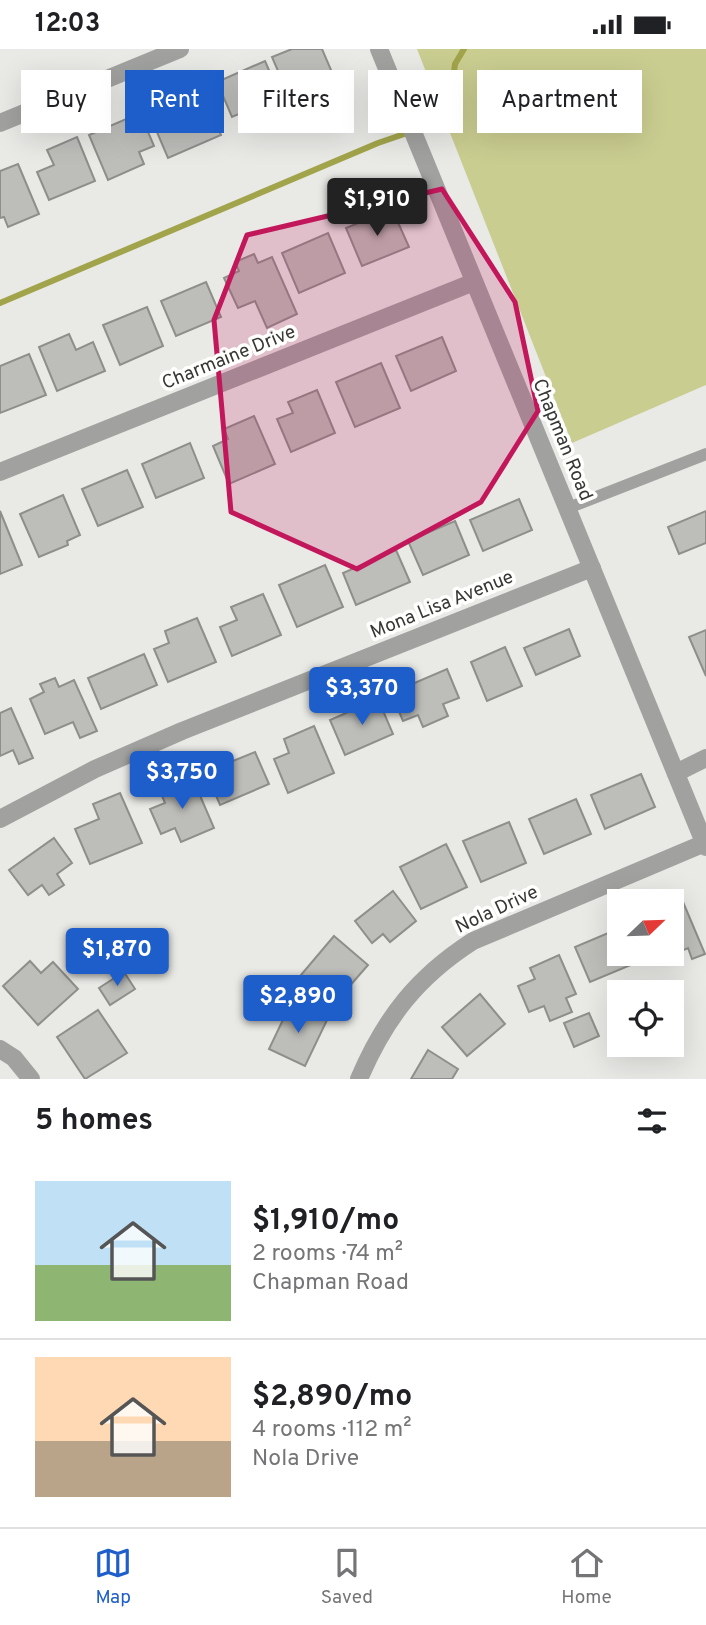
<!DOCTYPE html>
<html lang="en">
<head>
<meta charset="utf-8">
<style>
  :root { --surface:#fff; --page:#f6f6f6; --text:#202124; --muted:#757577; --line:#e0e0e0; --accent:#1e5eca }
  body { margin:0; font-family:Overpass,sans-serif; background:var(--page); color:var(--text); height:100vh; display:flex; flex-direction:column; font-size:26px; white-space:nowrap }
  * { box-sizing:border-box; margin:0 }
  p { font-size:23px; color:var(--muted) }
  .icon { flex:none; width:38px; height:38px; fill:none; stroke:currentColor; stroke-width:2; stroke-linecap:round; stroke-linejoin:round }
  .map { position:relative; height:1030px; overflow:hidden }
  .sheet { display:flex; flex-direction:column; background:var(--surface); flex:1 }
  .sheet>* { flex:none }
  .top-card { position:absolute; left:21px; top:21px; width:665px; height:63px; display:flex; gap:14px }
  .needle { width:46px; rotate:67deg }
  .controls { position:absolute; left:607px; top:840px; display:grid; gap:14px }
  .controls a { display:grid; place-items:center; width:77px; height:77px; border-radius:0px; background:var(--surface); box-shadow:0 7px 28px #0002; font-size:35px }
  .price { position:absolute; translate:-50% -60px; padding:0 16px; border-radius:7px; background:var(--accent); color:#fff; font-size:23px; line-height:46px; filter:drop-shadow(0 2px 4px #0008) }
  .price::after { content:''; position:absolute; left:50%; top:42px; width:21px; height:16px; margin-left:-10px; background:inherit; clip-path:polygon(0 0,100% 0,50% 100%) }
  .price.on { background:#222; color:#fff }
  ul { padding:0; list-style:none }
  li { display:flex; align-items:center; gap:21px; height:175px; padding:0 35px }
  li+li { border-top:2px solid var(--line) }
  li span { display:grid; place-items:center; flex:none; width:196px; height:140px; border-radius:0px; color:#555 }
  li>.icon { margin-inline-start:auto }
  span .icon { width:84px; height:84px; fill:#fffc; stroke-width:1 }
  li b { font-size:30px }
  h2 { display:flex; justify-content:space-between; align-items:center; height:84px; padding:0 35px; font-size:30px }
  .pill { padding:0 24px; border-radius:0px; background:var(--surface); box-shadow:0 7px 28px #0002; font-size:24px; line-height:63px }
  .pill.on { background:var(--accent); color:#fff }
  .status { display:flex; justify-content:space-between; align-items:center; height:49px; padding:0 35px; background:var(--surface); direction:ltr }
  .status svg { height:19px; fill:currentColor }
  .tab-bar { display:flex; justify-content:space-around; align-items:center; height:98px; border-top:2px solid var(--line); background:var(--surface); font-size:19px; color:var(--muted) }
  .tab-bar a { display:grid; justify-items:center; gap:4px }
  .tab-bar .on { color:var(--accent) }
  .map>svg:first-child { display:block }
</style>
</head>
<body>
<div class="status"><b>12:03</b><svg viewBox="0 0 49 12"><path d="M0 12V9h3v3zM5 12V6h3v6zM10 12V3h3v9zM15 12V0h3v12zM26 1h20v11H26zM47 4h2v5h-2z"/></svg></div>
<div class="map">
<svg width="706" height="1030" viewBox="0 0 706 1030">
  <rect width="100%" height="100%" fill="#e9e9e6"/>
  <!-- green -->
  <polygon fill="#cacd90" points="417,0 706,0 706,336 572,394"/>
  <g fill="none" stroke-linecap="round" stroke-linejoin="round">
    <!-- stream -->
    <polyline stroke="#a1a44a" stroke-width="6" points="0,254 378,94 448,70 455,15 464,0"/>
  </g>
  <!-- building -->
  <g fill="#bdbdba" stroke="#8e8e8b" stroke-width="2">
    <polygon points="292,0 322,0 334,28 319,35 323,45 293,57 272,8"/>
    <polygon points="265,12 280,47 232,68 217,33"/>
    <polygon points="201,40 221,86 168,109 148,62"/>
    <polygon points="140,64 154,97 139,103 144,115 108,131 89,86"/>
    <polygon points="77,88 95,132 49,151 37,123 54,116 47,101"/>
    <polygon points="18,115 39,165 8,178 4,168 0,169 0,122"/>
    <polygon points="392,160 409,198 362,217 346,179"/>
    <polygon points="328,184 345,224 299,244 282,204"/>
    <polygon points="254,205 258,214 272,208 297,265 267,279 255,252 238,259 224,229 239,222 235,213"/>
    <polygon points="206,233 221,268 176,287 161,252"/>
    <polygon points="147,258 163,297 120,316 103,276"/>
    <polygon points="69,285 76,301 93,293 105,322 57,342 39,298"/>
    <polygon points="442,288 456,322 411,342 396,307"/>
    <polygon points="29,305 46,346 0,364 0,317"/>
    <polygon points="381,314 400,359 355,378 336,333"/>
    <polygon points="317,341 335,384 291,403 277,370 293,364 288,353"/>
    <polygon points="254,367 275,415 229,435 213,397 228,390 224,380"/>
    <polygon points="190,394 204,429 156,449 142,415"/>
    <polygon points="127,421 143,458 98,477 82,440"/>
    <polygon points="63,446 80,486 67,492 68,496 39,508 20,465"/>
    <polygon points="519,450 532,481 483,502 470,471"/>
    <polygon points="0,462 22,516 0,525"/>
    <polygon points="706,462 706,494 679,505 668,478"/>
    <polygon points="455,472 469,506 423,526 408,492"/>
    <polygon points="396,501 410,533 356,556 343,524"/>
    <polygon points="325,516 343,558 297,578 279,536"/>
    <polygon points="263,545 281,586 232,607 220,578 237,571 231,558"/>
    <polygon points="197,569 216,613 168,633 154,600 169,594 165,582"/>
    <polygon points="569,580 580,607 536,626 524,599"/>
    <polygon points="706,581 706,627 689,588"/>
    <polygon points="505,598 522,637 487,652 471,613"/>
    <polygon points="144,605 157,636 101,660 88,629"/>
    <polygon points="447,620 459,649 443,655 448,667 423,678 418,666 403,672 391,644"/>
    <polygon points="55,629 59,638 74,631 97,682 80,689 73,673 45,685 30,650 44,643 40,635"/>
    <polygon points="378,650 393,685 345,706 330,671"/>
    <polygon points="11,659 33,709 19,715 13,701 0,707 0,664"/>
    <polygon points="314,677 334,724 288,744 274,710 289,704 284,690"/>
    <polygon points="255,703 269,735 220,756 206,723"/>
    <polygon points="641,725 655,758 605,780 591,746"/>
    <polygon points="192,728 214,779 181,793 175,779 161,785 150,760 165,754 160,742"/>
    <polygon points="120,744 142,794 90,815 75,780 99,770 93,755"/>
    <polygon points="576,750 591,785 544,805 529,770"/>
    <polygon points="509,773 526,814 481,833 463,792"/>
    <polygon points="54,789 72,814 57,825 64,836 49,846 42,836 28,846 9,821"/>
    <polygon points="446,795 467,838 421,860 400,818"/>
    <polygon points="393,842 416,872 390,893 383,885 372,894 355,872"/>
    <polygon points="683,853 705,905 692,910 688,899 654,914 650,905 672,905 672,858"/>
    <polygon points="620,879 620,905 635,905 638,913 590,933 575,898"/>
    <polygon points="334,887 368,916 334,955 301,926"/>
    <polygon points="559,906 576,945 566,949 572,963 550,972 544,957 529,963 518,937 535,930 530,919"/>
    <polygon points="30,912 41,924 53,913 78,940 38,976 3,937"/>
    <polygon points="124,923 135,940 110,956 99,939"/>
    <polygon points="480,945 505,975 467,1007 442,978"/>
    <polygon points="291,954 327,971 305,1017 269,1000"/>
    <polygon points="98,961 127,1004 85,1030 57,988"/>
    <polygon points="589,964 599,987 574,998 564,974"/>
    <polygon points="428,1001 458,1020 452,1030 411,1030"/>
  </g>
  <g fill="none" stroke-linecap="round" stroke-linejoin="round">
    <!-- service -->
    <polyline stroke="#a1a1a0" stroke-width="12" points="568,459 706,405"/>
    <!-- minor -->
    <g stroke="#a1a1a0" stroke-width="18">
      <polyline points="0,74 180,0"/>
      <polyline points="0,423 474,233"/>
      <polyline points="676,724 706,709"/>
      <polyline points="0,770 95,720 182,682 592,519"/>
      <polyline points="0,1000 14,1009 31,1030"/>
      <path d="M 359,1030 C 385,969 417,928 473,892 L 705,794"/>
    </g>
    <!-- tertiary -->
    <polyline stroke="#a1a1a0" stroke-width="18" points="379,0 706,798"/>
  </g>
  <!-- marked area -->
  <path fill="#c2185b" fill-opacity="0.2" stroke="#c2185b" stroke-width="5" stroke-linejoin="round" d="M 442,140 L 515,253 L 538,362 L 481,453 L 357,520 L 231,463 L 214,271 L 247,186 Z"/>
  <g text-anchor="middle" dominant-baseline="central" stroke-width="7" stroke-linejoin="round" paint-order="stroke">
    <!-- street labels -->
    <g font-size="19" fill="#373736" stroke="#fffffe">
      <text transform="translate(229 309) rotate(-22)">Charmaine Drive</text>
      <text transform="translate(562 391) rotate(68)">Chapman Road</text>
      <text transform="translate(442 556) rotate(-22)">Mona Lisa Avenue</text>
      <text transform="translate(497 861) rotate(-25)">Nola Drive</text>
    </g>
  </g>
</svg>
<div class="controls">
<a><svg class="needle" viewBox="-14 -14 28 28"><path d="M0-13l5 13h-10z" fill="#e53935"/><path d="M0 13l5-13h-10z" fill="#757577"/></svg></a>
<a><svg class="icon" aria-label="locate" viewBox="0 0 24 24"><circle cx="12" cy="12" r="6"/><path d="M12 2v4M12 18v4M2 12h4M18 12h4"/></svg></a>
</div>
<b class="price on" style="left:377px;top:189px">$1,910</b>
<b class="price" style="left:362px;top:678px">$3,370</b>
<b class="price" style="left:182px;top:762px">$3,750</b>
<b class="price" style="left:117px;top:939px">$1,870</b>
<b class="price" style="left:298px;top:986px">$2,890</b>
<div class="top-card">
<a class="pill">Buy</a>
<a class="pill on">Rent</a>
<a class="pill">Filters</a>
<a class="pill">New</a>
<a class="pill">Apartment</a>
</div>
</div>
<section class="sheet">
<h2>5 homes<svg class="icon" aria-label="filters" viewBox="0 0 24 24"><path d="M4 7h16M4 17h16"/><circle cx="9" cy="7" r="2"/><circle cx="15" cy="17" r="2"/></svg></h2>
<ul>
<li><span style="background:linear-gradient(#bfe0f5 60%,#8fb573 0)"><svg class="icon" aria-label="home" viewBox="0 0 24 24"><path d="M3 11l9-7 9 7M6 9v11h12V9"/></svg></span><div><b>$1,910/mo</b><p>2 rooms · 74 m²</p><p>Chapman Road</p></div></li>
<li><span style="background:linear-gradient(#ffd9b3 60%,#b9a48a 0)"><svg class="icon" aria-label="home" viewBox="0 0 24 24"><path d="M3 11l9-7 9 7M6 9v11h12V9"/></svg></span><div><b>$2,890/mo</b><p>4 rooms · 112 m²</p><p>Nola Drive</p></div></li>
</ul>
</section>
<nav class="tab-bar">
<a class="on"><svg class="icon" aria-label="map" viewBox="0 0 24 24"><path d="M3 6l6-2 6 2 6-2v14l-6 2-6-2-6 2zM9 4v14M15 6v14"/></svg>Map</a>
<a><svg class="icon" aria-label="saved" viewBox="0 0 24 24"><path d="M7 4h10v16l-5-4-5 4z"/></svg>Saved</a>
<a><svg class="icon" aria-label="home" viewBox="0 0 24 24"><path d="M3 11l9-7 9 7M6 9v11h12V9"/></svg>Home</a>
</nav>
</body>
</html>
